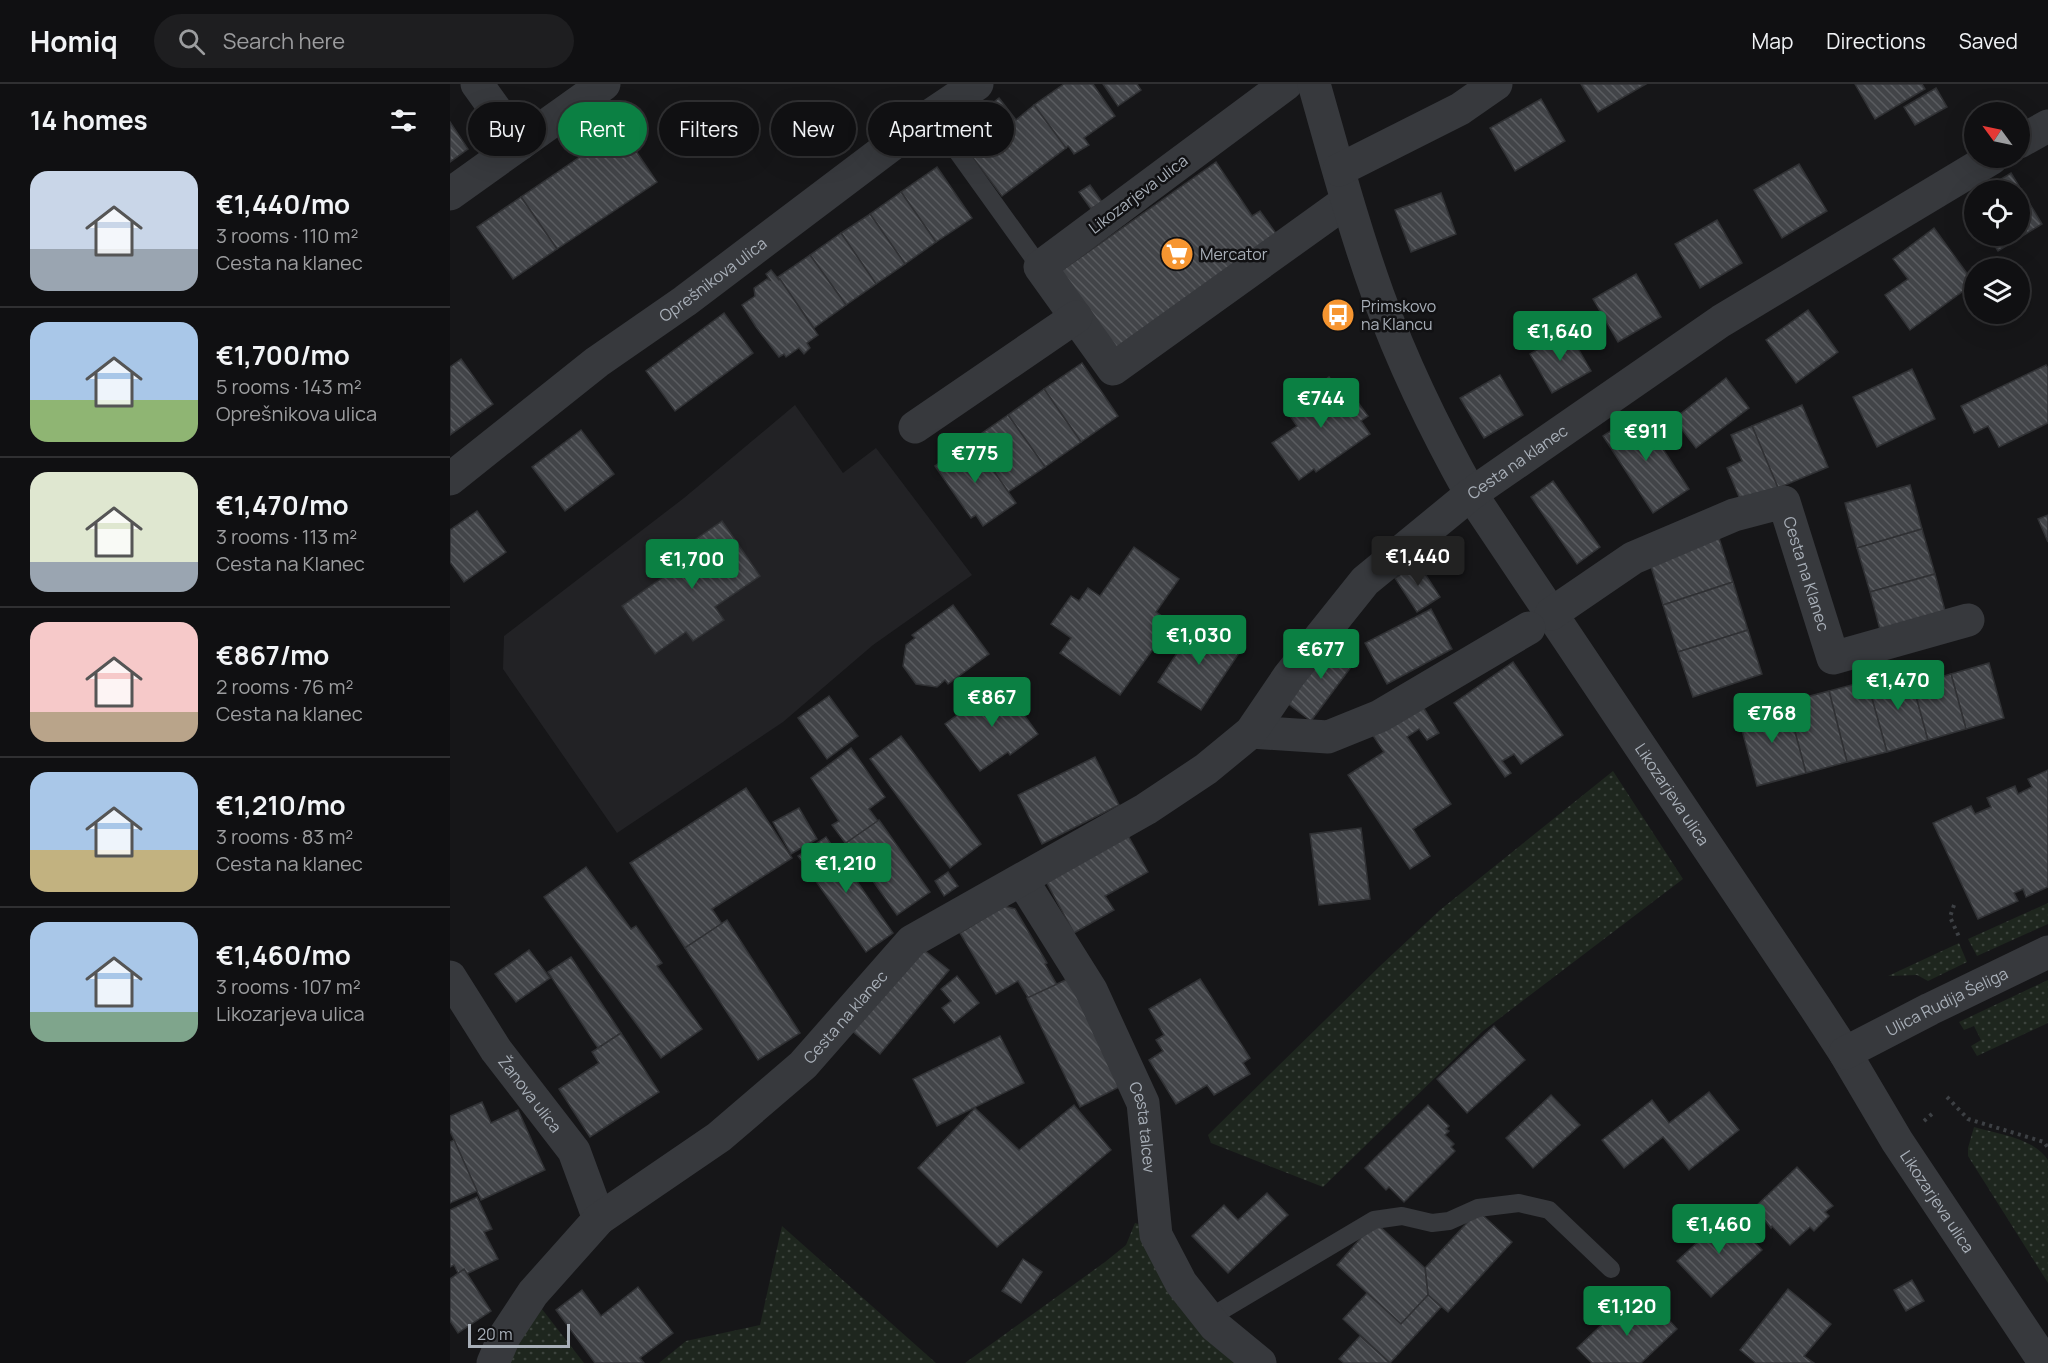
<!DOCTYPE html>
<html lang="en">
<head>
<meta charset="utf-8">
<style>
  :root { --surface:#101012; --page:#1e1e20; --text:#f1f3f6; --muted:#9c9d9f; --line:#303032; --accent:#0b8043 }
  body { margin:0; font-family:Manrope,sans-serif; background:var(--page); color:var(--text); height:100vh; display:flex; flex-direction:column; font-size:22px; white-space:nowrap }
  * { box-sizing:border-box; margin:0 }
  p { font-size:20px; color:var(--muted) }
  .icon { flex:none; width:33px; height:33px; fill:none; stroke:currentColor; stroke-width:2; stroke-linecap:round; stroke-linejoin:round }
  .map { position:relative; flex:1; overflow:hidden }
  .side { display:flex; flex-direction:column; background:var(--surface); width:450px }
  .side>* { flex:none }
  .guide { position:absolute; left:18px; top:18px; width:570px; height:54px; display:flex; gap:12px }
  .needle { width:39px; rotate:303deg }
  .controls { position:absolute; left:1514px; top:18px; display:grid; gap:12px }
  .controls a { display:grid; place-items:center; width:66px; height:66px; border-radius:50%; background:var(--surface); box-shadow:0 6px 24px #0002,0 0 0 2px var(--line); font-size:30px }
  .scale { position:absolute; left:18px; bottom:15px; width:102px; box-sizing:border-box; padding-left:6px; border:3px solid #a8afb8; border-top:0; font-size:16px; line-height:21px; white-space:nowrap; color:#a8afb8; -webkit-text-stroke:4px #111113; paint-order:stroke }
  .price { position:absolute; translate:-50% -51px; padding:0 14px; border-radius:6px; background:var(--accent); color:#fff; font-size:20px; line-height:39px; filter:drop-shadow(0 2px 3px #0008) }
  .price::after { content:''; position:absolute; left:50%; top:36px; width:18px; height:14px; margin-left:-9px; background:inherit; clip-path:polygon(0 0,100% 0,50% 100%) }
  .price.selected { background:#222; color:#fff }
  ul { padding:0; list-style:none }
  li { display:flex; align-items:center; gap:18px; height:150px; padding:0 30px }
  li+li { border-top:2px solid var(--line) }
  li span { display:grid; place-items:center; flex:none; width:168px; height:120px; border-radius:18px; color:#555 }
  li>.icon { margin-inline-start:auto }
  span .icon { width:72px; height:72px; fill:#fffc; stroke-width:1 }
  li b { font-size:26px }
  h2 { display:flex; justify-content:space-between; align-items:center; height:72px; padding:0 30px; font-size:26px }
  .tag { padding:0 21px; border-radius:27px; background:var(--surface); box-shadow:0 6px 24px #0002,0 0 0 2px var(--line); font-size:21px; line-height:54px }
  .tag.selected { background:var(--accent); color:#fff }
  header { display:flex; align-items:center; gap:36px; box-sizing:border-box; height:84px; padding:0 30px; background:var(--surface); border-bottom:2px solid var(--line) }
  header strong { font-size:28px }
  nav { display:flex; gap:33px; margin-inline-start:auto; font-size:21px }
  .search { width:420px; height:54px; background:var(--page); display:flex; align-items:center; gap:15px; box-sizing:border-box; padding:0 21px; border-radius:33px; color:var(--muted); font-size:22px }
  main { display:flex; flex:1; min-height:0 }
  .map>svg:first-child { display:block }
</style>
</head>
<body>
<header>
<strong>Homiq</strong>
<div class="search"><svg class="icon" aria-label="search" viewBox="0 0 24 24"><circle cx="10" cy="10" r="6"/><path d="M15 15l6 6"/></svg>Search here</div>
<nav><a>Map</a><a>Directions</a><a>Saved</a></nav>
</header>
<main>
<section class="side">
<h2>14 homes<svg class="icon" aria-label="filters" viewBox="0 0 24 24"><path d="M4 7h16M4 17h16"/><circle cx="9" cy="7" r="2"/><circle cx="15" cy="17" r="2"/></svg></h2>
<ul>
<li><span style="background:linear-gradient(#c9d6e8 65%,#9aa5b1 0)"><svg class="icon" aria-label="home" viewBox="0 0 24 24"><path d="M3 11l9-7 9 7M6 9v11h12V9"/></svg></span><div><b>€1,440/mo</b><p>3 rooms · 110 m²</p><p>Cesta na klanec</p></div></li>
<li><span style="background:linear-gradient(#a9c7e8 65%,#8fb573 0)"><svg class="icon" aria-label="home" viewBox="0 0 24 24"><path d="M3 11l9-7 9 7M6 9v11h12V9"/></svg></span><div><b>€1,700/mo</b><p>5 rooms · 143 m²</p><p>Oprešnikova ulica</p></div></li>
<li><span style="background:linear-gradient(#dfe7d0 75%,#9aa5b1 0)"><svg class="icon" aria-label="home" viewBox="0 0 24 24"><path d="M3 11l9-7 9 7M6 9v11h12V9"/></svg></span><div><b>€1,470/mo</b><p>3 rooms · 113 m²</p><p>Cesta na Klanec</p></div></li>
<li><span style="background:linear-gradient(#f6c9c9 75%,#b9a48a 0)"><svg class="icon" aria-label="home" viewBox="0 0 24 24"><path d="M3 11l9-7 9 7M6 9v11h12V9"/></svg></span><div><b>€867/mo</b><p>2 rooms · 76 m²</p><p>Cesta na klanec</p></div></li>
<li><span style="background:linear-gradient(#a9c7e8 65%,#c2b280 0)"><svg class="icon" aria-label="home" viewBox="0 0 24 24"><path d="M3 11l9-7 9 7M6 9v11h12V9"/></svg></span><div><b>€1,210/mo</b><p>3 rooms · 83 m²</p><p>Cesta na klanec</p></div></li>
<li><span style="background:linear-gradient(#a9c7e8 75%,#7fa58c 0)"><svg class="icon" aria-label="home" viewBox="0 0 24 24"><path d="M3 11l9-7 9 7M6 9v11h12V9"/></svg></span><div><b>€1,460/mo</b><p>3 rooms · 107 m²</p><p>Likozarjeva ulica</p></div></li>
</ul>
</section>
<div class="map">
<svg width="1598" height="1279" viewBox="0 0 1598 1279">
  <defs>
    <pattern id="grass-dots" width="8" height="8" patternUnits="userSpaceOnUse" patternTransform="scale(1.5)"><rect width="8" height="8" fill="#1e261e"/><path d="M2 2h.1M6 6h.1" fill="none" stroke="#3c433d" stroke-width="1.8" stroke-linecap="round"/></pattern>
    <pattern id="building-back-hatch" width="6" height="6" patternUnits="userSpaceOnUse" patternTransform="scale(1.5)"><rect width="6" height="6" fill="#424448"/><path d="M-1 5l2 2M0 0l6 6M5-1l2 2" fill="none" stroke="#5a5c60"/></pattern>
  </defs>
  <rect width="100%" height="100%" fill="#161618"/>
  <!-- built -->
  <polygon fill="#222225" points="345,321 393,389 426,364 522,491 423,561 333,638 167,749 53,585 54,552 234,414"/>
  <!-- grass -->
  <g fill="url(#grass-dots)">
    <polygon points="1163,687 1233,795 1033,947 873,1103 761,1059 758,1051 930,882 990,826"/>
    <polygon points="1598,819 1598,840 1527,872 1518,855"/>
    <polygon points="1509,859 1517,878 1478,897 1467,891 1438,892"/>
    <polygon points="1598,896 1598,939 1527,972 1521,962 1531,956 1524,942 1514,946 1509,938"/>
    <path d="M 1524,1043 C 1548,1050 1584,1054 1598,1076 L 1598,1199 L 1518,1072 L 1518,1064 Z"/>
    <polygon points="685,1139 692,1141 790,1279 515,1279 655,1178 676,1161"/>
    <polygon points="332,1142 486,1279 209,1279 236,1257 310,1241"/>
    <polygon points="88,1220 134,1279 57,1279"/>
  </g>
  <!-- building -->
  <g fill="url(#building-back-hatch)" stroke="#303134" stroke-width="1.5">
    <polygon points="614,0 643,0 665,32 634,54 639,61 624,70 620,64 618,62 616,64 584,21"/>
    <polygon points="653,0 687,0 691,6 668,22"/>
    <polygon points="1131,0 1196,0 1148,28"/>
    <polygon points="1405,0 1472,0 1475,5 1425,35"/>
    <polygon points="1486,4 1497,23 1465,41 1454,23"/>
    <polygon points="549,14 566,36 584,21 616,64 552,112 507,53 519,44 531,61 547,49 531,28"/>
    <polygon points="1091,15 1115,57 1065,87 1040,44"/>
    <polygon points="0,38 18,65 0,78"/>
    <polygon points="171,45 207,98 107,165 71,113"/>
    <polygon points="766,78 802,132 810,127 833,159 667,267 611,187"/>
    <polygon points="1349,80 1377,127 1332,154 1304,106"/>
    <polygon points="487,83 522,134 486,158 451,108"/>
    <polygon points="1561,89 1592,140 1548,167 1539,152 1569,152 1569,106 1533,106"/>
    <polygon points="640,101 652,118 641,125 629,108"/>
    <polygon points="451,108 486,158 455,180 420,130"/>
    <polygon points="991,109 1006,150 961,168 945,126"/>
    <polygon points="71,113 107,165 63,195 27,143"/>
    <polygon points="420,130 455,180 426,200 391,149"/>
    <polygon points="1267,136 1292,179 1250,204 1225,160"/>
    <polygon points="1484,144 1524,199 1460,246 1435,211 1458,195 1443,175"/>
    <polygon points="391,149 426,200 396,221 360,171"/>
    <polygon points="360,171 396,221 364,244 328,193"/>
    <polygon points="321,186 329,196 330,195 368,251 357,259 360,264 354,270 349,264 336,273 334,270 329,273 306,243 292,221 305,212 304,204 317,195 320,196 316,190"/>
    <polygon points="1186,190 1211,233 1168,258 1143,215"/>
    <polygon points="1358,226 1388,268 1346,299 1316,256"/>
    <polygon points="274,229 303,269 225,327 196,287"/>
    <polygon points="1118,247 1141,287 1102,309 1080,270"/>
    <polygon points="11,275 43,320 0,351 0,283"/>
    <polygon points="632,279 668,332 631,358 594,305"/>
    <polygon points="1596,281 1598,284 1598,339 1549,363 1538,342 1524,349 1511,322"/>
    <polygon points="1462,285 1485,335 1427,363 1403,313"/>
    <polygon points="1050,291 1073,331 1034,354 1010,314"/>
    <polygon points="879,293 894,313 901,309 918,332 911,337 920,350 866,388 864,385 849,396 822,359 847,342 835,325"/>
    <polygon points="1276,294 1299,324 1246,364 1224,335"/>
    <polygon points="594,305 631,358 595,383 558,331"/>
    <polygon points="1352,321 1378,383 1328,404 1302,342"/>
    <polygon points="1189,328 1239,405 1203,429 1153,352"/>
    <polygon points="558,331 595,383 558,408 522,356"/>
    <polygon points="1302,342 1328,404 1292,420 1277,384 1292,377 1281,351"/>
    <polygon points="131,346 164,390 115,427 82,383"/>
    <polygon points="522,356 566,419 533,442 526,431 521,434 485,382"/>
    <polygon points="1103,397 1150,463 1127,480 1081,413"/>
    <polygon points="1460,401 1472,445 1407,464 1395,419"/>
    <polygon points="27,427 56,468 14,498 0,478 0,446"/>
    <polygon points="1598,431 1598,458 1588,435"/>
    <polygon points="272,437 310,492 265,523 274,536 243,557 236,548 205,570 172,522 230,481 223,471"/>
    <polygon points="1472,445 1485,490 1420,508 1407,464"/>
    <polygon points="1268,451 1283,498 1213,521 1198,473"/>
    <polygon points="684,463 729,495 706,528 722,539 670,611 610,569 621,554 601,540 621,512 629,517 638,504 650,512"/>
    <polygon points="968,479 990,513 967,528 945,494"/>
    <polygon points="1485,490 1497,534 1432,553 1420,508"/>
    <polygon points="1283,498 1298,546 1228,568 1213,521"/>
    <polygon points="503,521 539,570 498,600 495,596 487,603 466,600 453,582 456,561 465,554 462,551"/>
    <polygon points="981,525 1002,565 937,600 915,559"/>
    <polygon points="748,537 791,566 751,626 708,598"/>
    <polygon points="1298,546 1312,590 1243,613 1228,568"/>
    <polygon points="881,556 907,575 861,637 836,618"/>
    <polygon points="1063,578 1113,651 1071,680 1064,670 1052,677 1061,689 1055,693 1004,619"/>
    <polygon points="1539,579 1554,634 1516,645 1501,590"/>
    <polygon points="1459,586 1478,656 1437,668 1417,597"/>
    <polygon points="1501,590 1516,645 1478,656 1463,601"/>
    <polygon points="1417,597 1437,668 1397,678 1379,607"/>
    <polygon points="551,599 588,650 560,671 558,668 530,687 495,640"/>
    <polygon points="1379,607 1397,678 1356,689 1337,618"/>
    <polygon points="379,612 408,652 377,675 348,634"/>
    <polygon points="970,618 989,649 977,656 969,645 957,653 1001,720 963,745 980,772 960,785 898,691 934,668 922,650"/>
    <polygon points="1337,618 1356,689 1307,702 1288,631"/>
    <polygon points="451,652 531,760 500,784 420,675"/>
    <polygon points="401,664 435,713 419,725 431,741 399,764 382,741 389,737 361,694"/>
    <polygon points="645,673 669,721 592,760 568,711"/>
    <polygon points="1598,686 1598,803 1576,813 1573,805 1564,809 1568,817 1528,835 1483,739 1521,722 1525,730 1541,723 1537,714 1565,702 1568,710 1582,703 1578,695"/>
    <polygon points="296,704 342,774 262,825 272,840 235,864 180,779"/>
    <polygon points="349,724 367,755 341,770 323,738"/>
    <polygon points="429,736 480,808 447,831 396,759"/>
    <polygon points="911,744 920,815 869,821 860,750"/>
    <polygon points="675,746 698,788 655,812 664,826 624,849 593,792"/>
    <polygon points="376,753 443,849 416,868 348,772"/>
    <polygon points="136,783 181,845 186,842 212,879 207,882 252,945 211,974 94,813"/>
    <polygon points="498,788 508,802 494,812 485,797"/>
    <polygon points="554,822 565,825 597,879 595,880 607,901 579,915 568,897 546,910 510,849"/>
    <polygon points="277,836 350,949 308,976 235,864"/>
    <polygon points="464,858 499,886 430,970 396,942"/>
    <polygon points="79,866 100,894 66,918 45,890"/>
    <polygon points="121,873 171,949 148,964 98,888"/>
    <polygon points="626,891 679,998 630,1023 577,914"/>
    <polygon points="507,892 529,919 504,939 492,924 501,917 491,905"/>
    <polygon points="750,895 800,974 793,979 800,990 764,1011 757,1001 726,1020 699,976 713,967 706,956 714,951 699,925"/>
    <polygon points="1044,942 1075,976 1017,1029 987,995"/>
    <polygon points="171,949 209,1008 140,1053 109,1005 149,979 142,968"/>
    <polygon points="550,952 574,999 487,1042 463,995"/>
    <polygon points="1259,1008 1289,1046 1239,1086 1213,1053 1174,1084 1152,1056 1202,1016 1219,1039"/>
    <polygon points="1101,1011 1130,1041 1083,1084 1056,1054"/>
    <polygon points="32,1018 41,1039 68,1026 95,1086 31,1116 0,1047 0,1032"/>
    <polygon points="624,1021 661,1066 547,1163 468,1084 525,1024 569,1066"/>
    <polygon points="978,1021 999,1042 996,1045 999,1047 995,1051 1004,1060 1001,1063 1005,1067 954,1118 939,1103 936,1106 915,1084"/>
    <polygon points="4,1056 27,1107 0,1119 0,1058"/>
    <polygon points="1347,1083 1383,1122 1375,1128 1379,1132 1364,1147 1360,1143 1340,1161 1322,1142 1321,1144 1305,1123"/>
    <polygon points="817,1109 838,1131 778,1189 742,1152 774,1121 788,1136"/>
    <polygon points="27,1113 42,1145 34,1148 48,1175 10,1193 4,1181 0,1183 0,1126"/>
    <polygon points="1028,1127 1062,1158 998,1228 978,1211 975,1184"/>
    <polygon points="1278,1130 1312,1166 1261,1213 1227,1177"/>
    <polygon points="925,1138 975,1184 978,1211 951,1240 887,1181"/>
    <polygon points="573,1175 592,1188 571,1219 552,1207"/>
    <polygon points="14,1185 41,1227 8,1249 0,1237 0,1195"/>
    <polygon points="1462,1196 1474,1217 1456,1227 1444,1206"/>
    <polygon points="188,1203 223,1249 190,1274 194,1279 145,1279 106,1226 132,1206 151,1232"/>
    <polygon points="1338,1205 1381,1240 1354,1272 1364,1279 1306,1279 1290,1266"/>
    <polygon points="917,1209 951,1240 978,1211 991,1223 940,1279 893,1235"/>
    <polygon points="1178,1216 1196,1235 1208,1224 1227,1245 1191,1279 1142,1279 1127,1264"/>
    <polygon points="910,1252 940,1279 894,1279 889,1275"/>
  </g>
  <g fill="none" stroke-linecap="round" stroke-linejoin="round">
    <!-- path -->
    <g stroke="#3d4044" stroke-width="4" stroke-dasharray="3 4.5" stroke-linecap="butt">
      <polyline points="1504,821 1500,833 1510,855"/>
      <polyline points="1497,1013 1518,1035 1594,1058 1598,1064"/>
      <polyline points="1474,1037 1482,1030"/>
    </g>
    <!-- service -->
    <g stroke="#37393d" stroke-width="18">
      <polyline points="481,31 590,183"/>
      <polyline points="759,1234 924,1136 952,1132 982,1139 999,1137 1028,1124 1069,1119 1099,1126 1161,1185"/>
    </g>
    <!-- minor -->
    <g stroke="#37393d" stroke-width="33">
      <polyline points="27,0 70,60 154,0"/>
      <polyline points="836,0 590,183 663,285 897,117"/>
      <path id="s1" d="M 864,0 C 884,70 903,142 928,211 C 953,280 985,346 1021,410 L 1365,923 L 1395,969 L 1447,1057 L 1595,1279"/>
      <polyline points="1569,58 1598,42"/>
      <polyline points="889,86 1010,25 1046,0"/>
      <polyline points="0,110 70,60"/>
      <polyline points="465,343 626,233"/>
      <path id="s2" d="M 0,395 L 147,278 L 235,217 L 481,31 L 527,0"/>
      <path id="s3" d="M 1101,530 L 1183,474 L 1284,431 L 1334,418 L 1383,574 L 1518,536"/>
      <polyline points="801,648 878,653 930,632 1079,544"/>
      <path id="s4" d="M 572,796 L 641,906 L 693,1019 L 706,1151 L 731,1199 L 765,1242 L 810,1279"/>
      <path id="s5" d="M 0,893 L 46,966 L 124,1067 L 149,1135"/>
      <path id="s6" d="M 1395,969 L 1480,925 L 1598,868"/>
      <path id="s7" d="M 43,1279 L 54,1253 L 83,1209 L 149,1135 L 269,1053 L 353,981 L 462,857 L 696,725 L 756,685 L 801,648 L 839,592 L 915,497 L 1021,410 L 1271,237 L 1542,74"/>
    </g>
  </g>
  <!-- icons -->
  <defs>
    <g id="supermarket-disc" transform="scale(1.725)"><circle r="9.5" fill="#f69530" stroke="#111113"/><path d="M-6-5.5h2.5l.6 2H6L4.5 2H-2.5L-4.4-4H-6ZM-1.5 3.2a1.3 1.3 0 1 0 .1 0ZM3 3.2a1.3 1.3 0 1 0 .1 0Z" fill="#fff"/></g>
    <g id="bus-disc" transform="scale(1.725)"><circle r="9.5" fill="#f69530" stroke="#111113"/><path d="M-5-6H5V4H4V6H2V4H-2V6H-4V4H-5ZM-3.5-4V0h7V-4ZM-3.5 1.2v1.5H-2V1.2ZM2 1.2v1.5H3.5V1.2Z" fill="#fff"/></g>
  </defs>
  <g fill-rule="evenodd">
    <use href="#supermarket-disc" x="727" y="170"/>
    <use href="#bus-disc" x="888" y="231"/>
  </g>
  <g text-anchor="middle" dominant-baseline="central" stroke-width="5" stroke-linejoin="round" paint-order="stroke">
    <!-- street labels -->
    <g font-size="16" fill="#a8afb8" stroke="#111113">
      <text transform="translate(688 110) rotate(-37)">Likozarjeva ulica</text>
      <text stroke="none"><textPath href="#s2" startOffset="330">Oprešnikova ulica</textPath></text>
      <text stroke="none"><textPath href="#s7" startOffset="1383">Cesta na klanec</textPath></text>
      <text stroke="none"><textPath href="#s3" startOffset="336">Cesta na Klanec</textPath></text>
      <text stroke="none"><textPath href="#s1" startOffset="802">Likozarjeva ulica</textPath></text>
      <text stroke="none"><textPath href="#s6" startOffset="114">Ulica Rudija Šeliga</textPath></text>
      <text stroke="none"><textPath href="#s7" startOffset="500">Cesta na klanec</textPath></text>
      <text stroke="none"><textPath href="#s5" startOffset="142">Žanova ulica</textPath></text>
      <text stroke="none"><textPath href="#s4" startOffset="278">Cesta talcev</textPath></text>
      <text stroke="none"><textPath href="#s1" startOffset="1288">Likozarjeva ulica</textPath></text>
    </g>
    <!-- poi labels -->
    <g font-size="16" fill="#a8afb8" stroke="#111113" text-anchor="start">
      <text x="750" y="170">Mercator</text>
      <text x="911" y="222">Primskovo<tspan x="911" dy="18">na Klancu</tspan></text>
    </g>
  </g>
</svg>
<div class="controls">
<a><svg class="needle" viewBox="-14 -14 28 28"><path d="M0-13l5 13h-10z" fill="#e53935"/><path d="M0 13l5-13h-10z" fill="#9c9d9f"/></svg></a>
<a><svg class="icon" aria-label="locate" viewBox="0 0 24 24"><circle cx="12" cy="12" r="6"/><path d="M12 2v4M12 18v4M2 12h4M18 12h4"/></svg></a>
<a><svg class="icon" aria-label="layers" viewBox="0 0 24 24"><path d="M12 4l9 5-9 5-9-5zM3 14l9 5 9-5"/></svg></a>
</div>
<div class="scale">20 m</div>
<b class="price" style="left:1110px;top:278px">€1,640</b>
<b class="price" style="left:871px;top:345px">€744</b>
<b class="price" style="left:1196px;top:378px">€911</b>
<b class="price" style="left:525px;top:400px">€775</b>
<b class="price selected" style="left:968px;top:503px">€1,440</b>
<b class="price" style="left:242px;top:506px">€1,700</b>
<b class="price" style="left:749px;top:582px">€1,030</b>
<b class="price" style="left:871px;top:596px">€677</b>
<b class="price" style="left:1448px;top:627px">€1,470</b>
<b class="price" style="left:542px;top:644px">€867</b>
<b class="price" style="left:1322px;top:660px">€768</b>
<b class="price" style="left:396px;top:810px">€1,210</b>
<b class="price" style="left:1269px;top:1171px">€1,460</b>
<b class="price" style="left:1177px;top:1253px">€1,120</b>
<div class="guide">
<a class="tag">Buy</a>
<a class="tag selected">Rent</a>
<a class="tag">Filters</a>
<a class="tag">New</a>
<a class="tag">Apartment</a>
</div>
</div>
</main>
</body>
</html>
